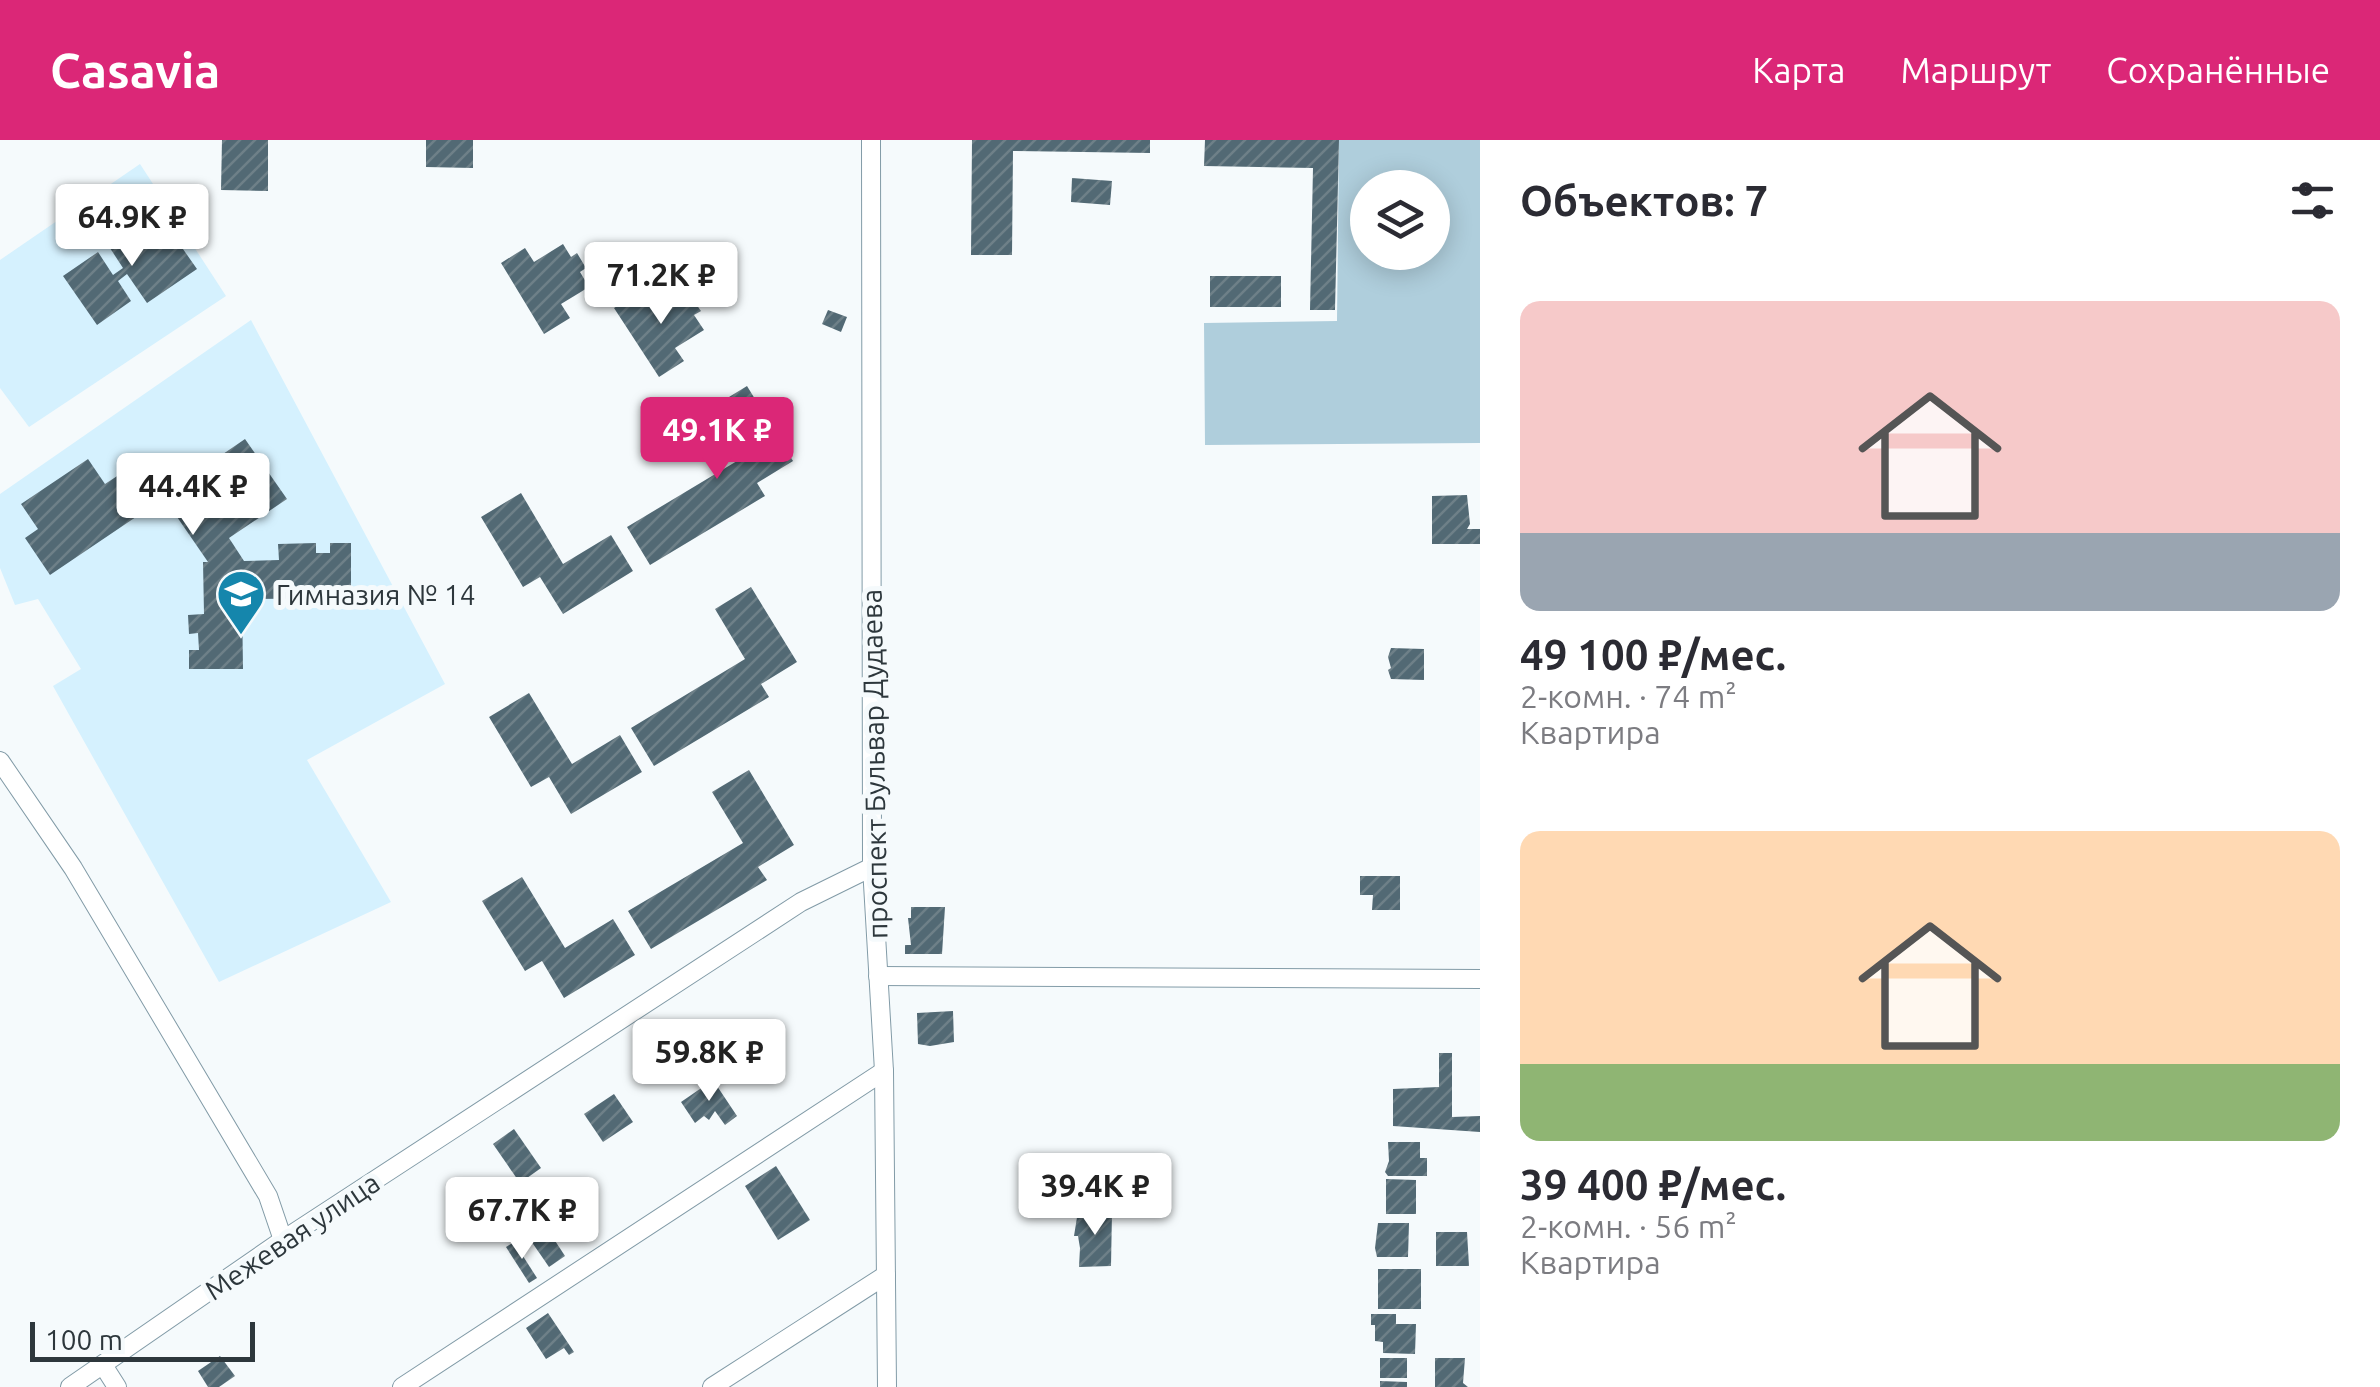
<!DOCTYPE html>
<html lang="ru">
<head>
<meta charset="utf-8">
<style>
  :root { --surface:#fff; --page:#f2f2f3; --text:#2b2b33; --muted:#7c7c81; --accent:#db2777 }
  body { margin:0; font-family:Ubuntu,sans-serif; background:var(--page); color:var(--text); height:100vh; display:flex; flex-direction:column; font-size:38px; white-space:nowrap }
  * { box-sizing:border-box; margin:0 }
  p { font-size:32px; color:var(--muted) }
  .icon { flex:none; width:55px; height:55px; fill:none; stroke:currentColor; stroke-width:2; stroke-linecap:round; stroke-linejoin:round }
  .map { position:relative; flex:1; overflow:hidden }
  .details { display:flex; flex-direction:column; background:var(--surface); width:900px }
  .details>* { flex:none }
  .tools { position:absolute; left:1350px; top:30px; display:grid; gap:20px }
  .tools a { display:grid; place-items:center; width:100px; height:100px; border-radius:50%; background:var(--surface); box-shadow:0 5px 25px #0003; font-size:50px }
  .scale { position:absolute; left:30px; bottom:25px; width:225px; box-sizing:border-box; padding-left:10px; border:5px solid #2d373c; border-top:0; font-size:28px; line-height:35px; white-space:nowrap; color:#2d373c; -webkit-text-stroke:8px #f5fafc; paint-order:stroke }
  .price { position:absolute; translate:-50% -85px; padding:0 22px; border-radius:10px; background:#fff; color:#222; font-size:32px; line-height:65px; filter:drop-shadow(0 2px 5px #0008) }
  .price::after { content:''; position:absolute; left:50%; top:60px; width:30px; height:22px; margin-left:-15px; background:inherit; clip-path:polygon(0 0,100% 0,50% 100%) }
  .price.active { background:var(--accent); color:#fff }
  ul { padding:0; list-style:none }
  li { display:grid; align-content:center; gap:20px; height:530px; padding:0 40px }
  li span { display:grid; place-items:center; height:310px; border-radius:20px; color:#555 }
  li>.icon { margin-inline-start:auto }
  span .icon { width:180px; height:180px; fill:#fffc; stroke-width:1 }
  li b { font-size:42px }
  h2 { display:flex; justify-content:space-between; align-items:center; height:120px; padding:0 40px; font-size:42px }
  header { display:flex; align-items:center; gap:60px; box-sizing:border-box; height:140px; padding:0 50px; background:var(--accent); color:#fff }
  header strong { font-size:48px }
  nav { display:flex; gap:55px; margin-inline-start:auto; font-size:35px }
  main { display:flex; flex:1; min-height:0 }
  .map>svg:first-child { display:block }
</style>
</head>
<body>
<header>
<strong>Casavia</strong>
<nav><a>Карта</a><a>Маршрут</a><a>Сохранённые</a></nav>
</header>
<main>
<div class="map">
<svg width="1480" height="1247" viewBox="0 0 1480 1247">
  <defs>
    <pattern id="building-hatch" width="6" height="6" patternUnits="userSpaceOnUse" patternTransform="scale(2.5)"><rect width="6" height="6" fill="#526974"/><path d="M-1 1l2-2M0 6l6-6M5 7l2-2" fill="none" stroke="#6e8088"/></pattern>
  </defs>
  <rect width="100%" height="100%" fill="#f5fafc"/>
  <!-- built -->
  <g fill="#d5f1fe">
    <polygon points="140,24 226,156 29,287 0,248 0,120"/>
    <polygon points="251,180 445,544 307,620 391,762 219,842 53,546 81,529 38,459 15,465 0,428 0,354"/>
  </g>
  <!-- green -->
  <path fill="#afcedc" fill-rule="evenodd" d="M 1339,0 L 1480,0 L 1480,303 L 1205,305 L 1204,183 L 1337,181 ZM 1368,48 L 1432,48 L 1432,112 L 1368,112 Z"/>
  <!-- building -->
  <g fill="url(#building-hatch)">
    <polygon points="222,0 268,0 268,51 221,50"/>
    <polygon points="426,0 473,0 473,28 426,27"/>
    <polygon points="972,0 1150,0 1150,13 1013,11 1012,115 971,115"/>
    <polygon points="1205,0 1339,0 1335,170 1310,170 1313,28 1204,26"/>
    <polygon points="1072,38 1112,41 1110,65 1071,62"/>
    <polygon points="157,72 197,129 147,163 127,134 118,141 131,161 97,185 63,136 98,112 113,135 123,128 108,105"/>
    <polygon points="563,104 571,117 577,113 586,128 580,132 589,147 561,164 570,178 544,194 501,123 525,108 534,122"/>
    <rect x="1210" y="136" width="71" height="31"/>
    <polygon points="676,148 684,161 691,157 701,171 694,175 704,190 675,208 684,221 659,237 614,168 639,152 647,166"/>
    <polygon points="828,170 847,177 841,192 822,184"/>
    <polygon points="747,246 793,321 757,343 765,356 650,425 627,387 742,318 711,268"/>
    <polygon points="245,299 287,359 229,398 244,421 279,420 278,404 316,403 316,413 330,413 330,403 351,403 351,458 242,459 243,529 189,529 189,510 199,510 198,493 189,494 188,475 204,474 203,422 208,422 164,358 50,435 25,398 38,389 21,364 88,319 105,344 140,321 149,334 174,317 188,338"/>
    <polygon points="521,353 563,424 611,395 633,431 563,474 540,437 523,447 481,377"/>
    <polygon points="1467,355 1470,384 1467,389 1480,389 1480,404 1432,404 1432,356"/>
    <polygon points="751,447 797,522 761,544 769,557 654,626 631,588 745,519 715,469"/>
    <polygon points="1391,508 1424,509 1424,540 1391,539 1388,530 1391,528 1388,517"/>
    <polygon points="529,553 572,624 620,595 642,632 571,674 549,637 531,647 489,577"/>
    <polygon points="749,630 794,705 758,727 767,740 651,809 628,771 743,703 712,652"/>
    <polygon points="1360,736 1400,736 1400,770 1372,770 1373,755 1360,755"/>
    <polygon points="522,737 565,808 613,779 635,815 564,858 542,821 525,831 482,761"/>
    <polygon points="911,767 945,767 942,814 905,814 905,805 911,805 908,778 911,778"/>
    <polygon points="953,871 954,902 930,906 918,904 917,873"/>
    <polygon points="1439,913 1452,913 1452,977 1480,976 1480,992 1393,986 1393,949 1439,947"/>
    <polygon points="713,940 737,976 725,985 715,971 709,980 704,976 695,983 681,962"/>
    <polygon points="614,954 633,982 603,1002 584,974"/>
    <polygon points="514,989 541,1028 520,1043 493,1004"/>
    <polygon points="1388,1002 1420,1002 1420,1018 1427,1018 1427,1036 1388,1036 1385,1032 1389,1021"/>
    <polygon points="776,1026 810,1080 778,1100 745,1046"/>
    <polygon points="1386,1039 1416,1040 1416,1074 1386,1074"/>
    <polygon points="1078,1071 1112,1072 1111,1126 1079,1127 1080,1108 1078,1096 1074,1096"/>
    <polygon points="1378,1083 1409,1083 1408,1117 1377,1117 1375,1108"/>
    <polygon points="546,1087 565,1116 549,1127 529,1098"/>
    <polygon points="1436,1092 1467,1092 1469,1126 1436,1126"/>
    <polygon points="514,1102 537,1138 529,1143 506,1107"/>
    <rect x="1378" y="1129" width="43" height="40"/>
    <polygon points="548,1173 574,1212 569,1215 564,1208 546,1219 526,1188"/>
    <polygon points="1371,1174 1396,1174 1396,1184 1416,1184 1415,1214 1383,1213 1383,1202 1375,1201 1375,1185 1371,1185"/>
    <polygon points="220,1216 235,1236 219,1247 208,1247 198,1231"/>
    <rect x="1380" y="1218" width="27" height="20"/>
    <polygon points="1435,1218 1465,1218 1463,1243 1468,1247 1435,1247"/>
    <polygon points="1380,1241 1407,1242 1407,1247 1380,1247"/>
  </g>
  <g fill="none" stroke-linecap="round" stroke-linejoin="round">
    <!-- street casing -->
    <g stroke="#829ba7" stroke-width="20">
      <g id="street">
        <polyline points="871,0 872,727 884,931 887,1247"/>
        <polyline points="0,621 73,728 268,1056 283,1100"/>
        <polyline points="878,836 1480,839"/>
        <polyline points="103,1225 117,1247"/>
        <polyline points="70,1247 283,1100 801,762 872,727"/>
        <polyline points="402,1247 884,931"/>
        <polyline points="712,1247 886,1135"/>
      </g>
    </g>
    <!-- street -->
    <use href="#street" stroke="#fff" stroke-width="18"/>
  </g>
  <!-- icons -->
  <defs>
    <g id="school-pin" transform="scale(2.5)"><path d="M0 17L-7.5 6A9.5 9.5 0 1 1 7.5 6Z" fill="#1586ac" stroke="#f5fafc"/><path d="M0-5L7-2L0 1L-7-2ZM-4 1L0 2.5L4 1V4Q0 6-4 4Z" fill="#fff"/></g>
  </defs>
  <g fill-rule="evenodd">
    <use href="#school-pin" x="241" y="454"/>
  </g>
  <g text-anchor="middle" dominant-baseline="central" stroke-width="10" stroke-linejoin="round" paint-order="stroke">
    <!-- poi labels -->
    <g font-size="28" fill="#2d373c" stroke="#f5fafc" text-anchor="start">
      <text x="276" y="454">Гимназия № 14</text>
    </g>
    <!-- street labels -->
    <g font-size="28" fill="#2d373c" stroke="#f5fafc">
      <text transform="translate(874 624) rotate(-91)">проспект Бульвар Дудаева</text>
      <text transform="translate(292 1096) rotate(-34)">Межевая улица</text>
    </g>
  </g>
</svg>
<div class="tools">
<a><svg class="icon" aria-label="layers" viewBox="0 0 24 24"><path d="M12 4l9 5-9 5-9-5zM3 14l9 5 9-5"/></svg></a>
</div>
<div class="scale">100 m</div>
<b class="price" style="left:132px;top:129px">64.9K ₽</b>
<b class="price" style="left:661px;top:187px">71.2K ₽</b>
<b class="price active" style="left:717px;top:342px">49.1K ₽</b>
<b class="price" style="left:193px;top:398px">44.4K ₽</b>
<b class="price" style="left:709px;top:964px">59.8K ₽</b>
<b class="price" style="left:1095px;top:1098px">39.4K ₽</b>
<b class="price" style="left:522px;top:1122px">67.7K ₽</b>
</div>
<section class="details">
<h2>Объектов: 7<svg class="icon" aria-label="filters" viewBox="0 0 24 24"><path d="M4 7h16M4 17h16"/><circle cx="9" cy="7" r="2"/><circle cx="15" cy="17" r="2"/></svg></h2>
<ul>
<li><span style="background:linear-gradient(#f6c9c9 75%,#9aa5b1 0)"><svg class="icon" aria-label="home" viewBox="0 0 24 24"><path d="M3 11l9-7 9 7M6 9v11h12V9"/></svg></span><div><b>49 100 ₽/мес.</b><p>2-комн. · 74 m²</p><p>Квартира</p></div></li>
<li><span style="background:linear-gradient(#ffd9b3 75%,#8fb573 0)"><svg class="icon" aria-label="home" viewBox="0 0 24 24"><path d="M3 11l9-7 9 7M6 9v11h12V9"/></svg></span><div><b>39 400 ₽/мес.</b><p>2-комн. · 56 m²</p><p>Квартира</p></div></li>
</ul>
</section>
</main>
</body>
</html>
